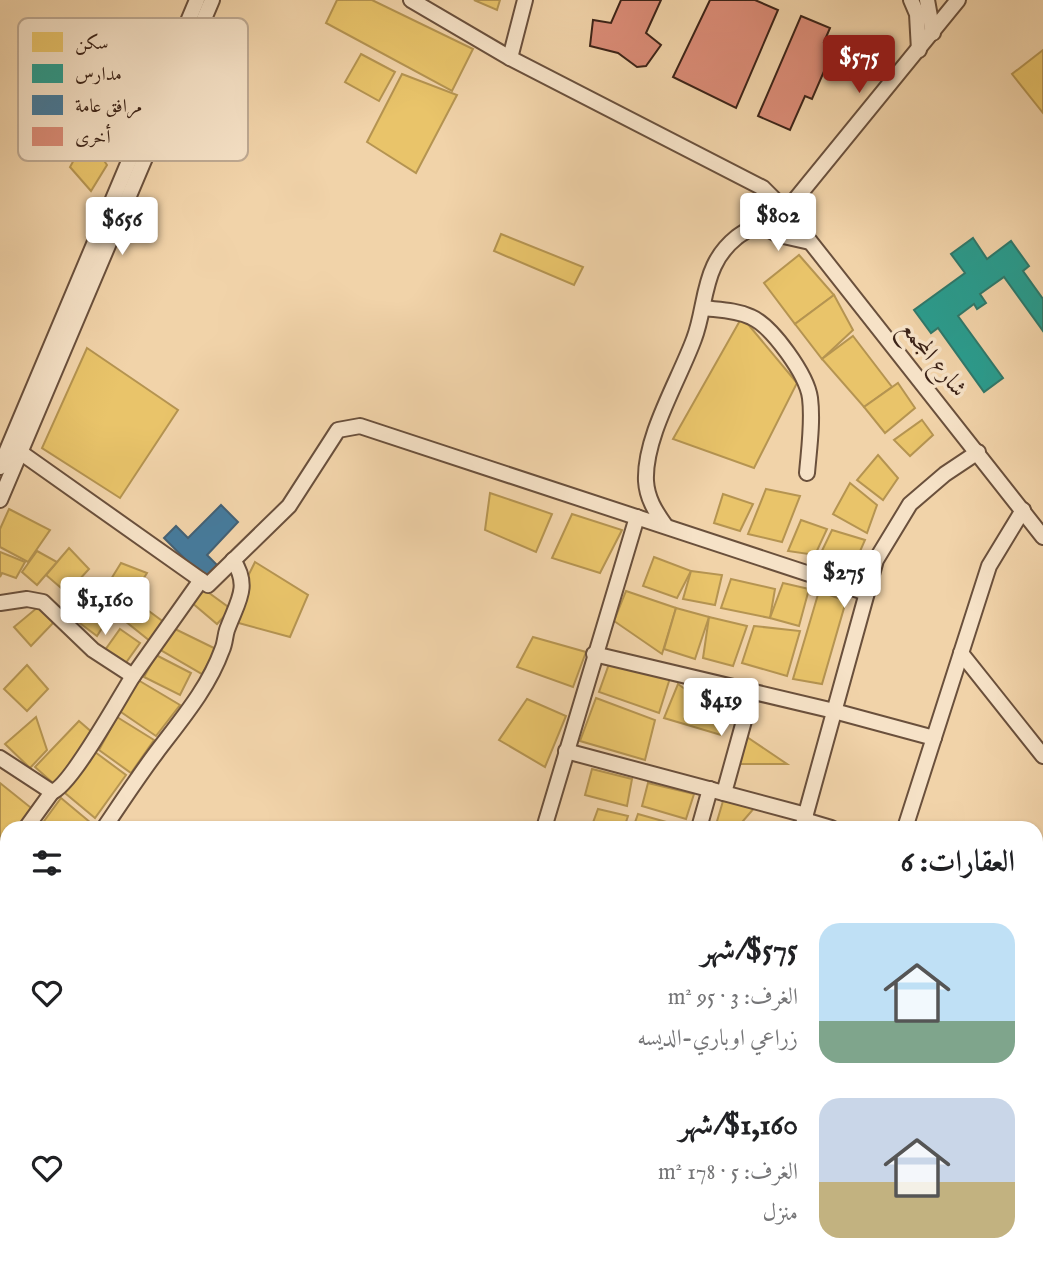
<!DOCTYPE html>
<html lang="ar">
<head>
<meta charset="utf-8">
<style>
  :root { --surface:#fff; --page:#f2f2f2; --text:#202124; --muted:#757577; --accent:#8f2418 }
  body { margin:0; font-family:"IM FELL English",Amiri,serif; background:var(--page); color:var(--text); direction:rtl; height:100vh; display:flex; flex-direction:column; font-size:26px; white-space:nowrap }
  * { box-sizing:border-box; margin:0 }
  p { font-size:23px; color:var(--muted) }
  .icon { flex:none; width:38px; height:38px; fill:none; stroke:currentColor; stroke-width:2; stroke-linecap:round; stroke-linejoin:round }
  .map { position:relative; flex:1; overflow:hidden; direction:ltr }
  .side { position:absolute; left:0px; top:821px; width:1043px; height:450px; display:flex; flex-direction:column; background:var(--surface); border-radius:21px 21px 0 0; box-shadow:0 2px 5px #0004; direction:rtl }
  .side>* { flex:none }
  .price { position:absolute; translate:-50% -60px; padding:0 16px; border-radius:7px; background:#fff; color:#222; font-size:23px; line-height:46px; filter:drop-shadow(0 2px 4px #0008) }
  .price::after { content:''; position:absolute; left:50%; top:42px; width:21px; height:16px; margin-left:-10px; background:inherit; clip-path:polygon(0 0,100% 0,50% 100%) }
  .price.active { background:var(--accent); color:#fff }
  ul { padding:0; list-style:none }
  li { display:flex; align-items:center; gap:21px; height:175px; padding:0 28px }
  li span { display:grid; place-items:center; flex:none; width:196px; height:140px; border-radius:21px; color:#555 }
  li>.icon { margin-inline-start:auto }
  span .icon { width:84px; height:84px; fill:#fffc; stroke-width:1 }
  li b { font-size:30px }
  h2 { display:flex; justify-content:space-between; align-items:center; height:84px; padding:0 28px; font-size:30px }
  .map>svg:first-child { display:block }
</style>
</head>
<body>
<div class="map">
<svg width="1043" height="1270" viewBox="0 0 1043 1270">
  <rect width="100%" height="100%" fill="#f1d3a9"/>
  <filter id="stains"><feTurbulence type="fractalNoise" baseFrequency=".00286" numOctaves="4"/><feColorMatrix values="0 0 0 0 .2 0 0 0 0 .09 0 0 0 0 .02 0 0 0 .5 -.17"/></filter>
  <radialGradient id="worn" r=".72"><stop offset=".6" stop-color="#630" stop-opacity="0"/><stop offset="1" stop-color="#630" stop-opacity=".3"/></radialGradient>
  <!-- homes -->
  <g fill="#e9c46a" stroke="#b59451" stroke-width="2">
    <polygon points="337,0 372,0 473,49 452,91 326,23"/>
    <polygon points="474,0 500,0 497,10"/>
    <polygon points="1043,50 1043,113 1012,74"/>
    <polygon points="361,54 395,72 379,101 345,82"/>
    <polygon points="402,74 457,95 416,173 367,142"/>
    <polygon points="87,136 107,165 91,191 70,167"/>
    <polygon points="501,234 583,267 574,285 494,251"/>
    <polygon points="799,255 834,295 795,324 764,283"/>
    <polygon points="834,295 853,330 822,359 795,324"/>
    <polygon points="742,317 797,383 754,468 673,439"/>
    <polygon points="853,336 892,387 864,407 822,359"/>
    <polygon points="87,348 178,410 120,498 42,448"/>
    <polygon points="898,383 915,408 885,433 864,407"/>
    <polygon points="922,420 933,435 910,456 894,440"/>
    <polygon points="878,455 898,478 883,500 857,480"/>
    <polygon points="850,483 877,505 867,533 833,514"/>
    <polygon points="766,489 800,496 782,542 748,534"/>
    <polygon points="490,493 552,514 536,552 485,530"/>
    <polygon points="723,494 753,504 740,531 714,523"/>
    <polygon points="9,509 50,530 28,562 0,547 0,529"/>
    <polygon points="572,514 622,530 600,573 552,558"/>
    <polygon points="801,520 827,529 815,555 788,551"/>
    <polygon points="832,530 865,540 851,572 818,559"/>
    <polygon points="69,548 89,569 67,593 46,575"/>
    <polygon points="37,551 57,562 37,585 22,572"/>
    <polygon points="0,552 25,562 16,578 2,573 0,577"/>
    <polygon points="654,557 691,571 677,598 643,586"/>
    <polygon points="255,562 308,595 290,637 235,622 247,578"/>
    <polygon points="121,563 147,573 128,603 103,592"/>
    <polygon points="691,571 722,575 715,605 683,599"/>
    <polygon points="731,579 775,589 770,618 721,608"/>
    <polygon points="783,583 809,589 799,626 770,618"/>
    <polygon points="205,590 231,609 217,624 191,602"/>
    <polygon points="626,591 676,608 662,654 614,621"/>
    <polygon points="819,591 846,601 822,684 793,679"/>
    <polygon points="90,603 109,617 97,636 77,621"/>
    <polygon points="138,603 165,623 150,641 125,621"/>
    <polygon points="38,607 54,622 31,646 14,627"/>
    <polygon points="676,608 709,617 695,659 664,649"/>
    <polygon points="709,617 747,626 733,666 703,658"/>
    <polygon points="754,626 800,631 787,676 742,663"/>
    <polygon points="171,627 216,649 202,674 159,649"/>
    <polygon points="120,629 140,643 125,664 105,650"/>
    <polygon points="533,637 586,652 573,687 517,667"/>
    <polygon points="156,655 191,673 180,695 144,677"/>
    <polygon points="609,664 670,678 659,713 599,692"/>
    <polygon points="27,665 48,689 27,711 4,689"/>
    <polygon points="138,680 180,705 156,736 118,710"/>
    <polygon points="678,684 725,718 721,735 664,718"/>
    <polygon points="596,698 655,720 645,760 580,741"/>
    <polygon points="527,699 566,716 545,767 499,740"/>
    <polygon points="36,717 47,750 30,768 5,744"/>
    <polygon points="117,717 154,740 131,773 99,750"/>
    <polygon points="79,721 94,734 54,784 35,767"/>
    <polygon points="744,735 787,764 739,764"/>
    <polygon points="95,752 126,775 95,818 65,793"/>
    <polygon points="592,769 632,779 627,806 585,795"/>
    <polygon points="0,783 35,811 19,828 7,828 7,841 0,848"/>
    <polygon points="648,783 694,794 686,819 642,806"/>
    <polygon points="61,798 97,828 39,828"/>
    <polygon points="723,801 756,806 737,828 715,828"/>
    <polygon points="598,809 628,816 624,828 591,828"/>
    <polygon points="638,814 684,827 633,828"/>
    <polygon points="2,956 7,957 7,980 0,978"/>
    <polygon points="0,986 7,988 7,1063 0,1061"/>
  </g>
  <!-- schools -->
  <polygon fill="#2a9d8f" stroke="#30796b" stroke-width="2" points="973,238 987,259 1011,241 1029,266 1023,271 1043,299 1043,331 1004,277 980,294 986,303 977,309 974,304 958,316 1003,378 984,392 938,328 931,333 914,310 965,273 951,254"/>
  <!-- public -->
  <polygon fill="#457b9d" stroke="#436175" stroke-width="2" points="221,505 238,522 207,555 217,565 204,578 164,538 176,526 188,538"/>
  <!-- building -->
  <g fill="#db8c77" stroke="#3d2418" stroke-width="2">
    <polygon points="621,0 661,0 646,33 661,45 646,66 637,67 618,53 590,46 593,20 611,23"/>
    <polygon points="710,0 755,0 778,10 736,108 673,77"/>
    <polygon points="801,16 830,28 824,42 835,46 812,99 805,96 790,130 758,116"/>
    <polygon points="0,1106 7,1109 7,1130 0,1128"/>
    <polygon points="0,1138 7,1140 7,1176 0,1173"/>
    <polygon points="0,1208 7,1210 7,1245 0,1269"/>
    <polygon points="158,1264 192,1264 212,1270 156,1270"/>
    <polygon points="315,1264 354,1264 352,1270 335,1270"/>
    <polygon points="1000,1264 1026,1264 1032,1270 993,1270"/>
  </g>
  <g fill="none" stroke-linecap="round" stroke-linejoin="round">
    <!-- minor casing -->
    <g stroke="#6a503c" stroke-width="18">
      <g id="minor">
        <polyline points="411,0 510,58 763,188 786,211 1043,537"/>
        <polyline points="911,0 917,14 919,50"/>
        <polyline points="927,0 933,33"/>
        <polyline points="510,58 525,0"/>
        <polyline points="786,211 958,0"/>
        <polyline points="760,225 779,235 810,242"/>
        <path d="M 703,308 C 719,310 736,310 751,317 C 772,326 807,375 810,398 C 813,422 809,449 807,473"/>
        <polyline points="20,452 208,585 289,506 338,430 360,426 867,593"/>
        <polyline points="0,467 197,0"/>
        <polyline points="0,500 212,0"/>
        <path d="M 665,525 C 655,511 647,498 646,481 C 644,437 679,380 694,339 C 703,316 703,289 714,266 C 719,255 727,245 737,237 C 757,222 777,222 763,189"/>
        <polyline points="0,603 27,599 43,602 93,650 133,676 201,580"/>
        <polyline points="961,653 1043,756"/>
        <polyline points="594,654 834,711 934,738"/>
        <polyline points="566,751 806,815"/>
        <path d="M 0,758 L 52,792 C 71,786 119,698 133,676"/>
        <polyline points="724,793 752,692"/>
        <polyline points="804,820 831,828"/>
        <polyline points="26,828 52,792"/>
        <path d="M 104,828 C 121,803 138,777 156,753 C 180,721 208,689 222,650 C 225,644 225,636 227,630 C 237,602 251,587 233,560"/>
        <polyline points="544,828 637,517"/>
        <polyline points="699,828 710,789"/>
        <polyline points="802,828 876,560 910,504 945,474 978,452"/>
        <polyline points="905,828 989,566 1023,510"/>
        <polyline points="1036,868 1043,861"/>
        <polyline points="0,888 7,857"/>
        <polyline points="0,937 7,939"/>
        <polyline points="1036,948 1043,954"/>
        <polyline points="1036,1044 1043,1037"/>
        <polyline points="0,1073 7,1075"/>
        <polyline points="1036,1166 1043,1173"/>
        <polyline points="0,1194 7,1196"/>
        <polyline points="1036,1207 1043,1200"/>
        <polyline points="249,1264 272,1270"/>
        <polyline points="943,1264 950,1270"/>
        <polyline points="24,1270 26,1264"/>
        <polyline points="150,1270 152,1264"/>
        <polyline points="420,1270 421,1264"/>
        <polyline points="514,1270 515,1264"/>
        <polyline points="680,1270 682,1264"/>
        <polyline points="795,1270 802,1264"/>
        <polyline points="969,1270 976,1264"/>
      </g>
    </g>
    <!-- minor -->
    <use href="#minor" stroke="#f6e2c7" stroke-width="14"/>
  </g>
  <g text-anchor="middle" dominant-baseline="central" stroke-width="7" stroke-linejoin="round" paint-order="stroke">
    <!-- street labels -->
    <g font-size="24" fill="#3d2418" stroke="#f6e2c7">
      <text transform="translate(933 359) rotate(51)">شارع المجمع</text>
    </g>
  </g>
  <!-- legend -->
  <rect x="18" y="18" width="230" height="143" rx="10" fill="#f6e2c7" stroke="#bea992" stroke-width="2"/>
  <rect x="32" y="32" width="31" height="20" fill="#e9c46a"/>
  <rect x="32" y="64" width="31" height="19" fill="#2a9d8f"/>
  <rect x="32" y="95" width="31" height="20" fill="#457b9d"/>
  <rect x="32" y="127" width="31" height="19" fill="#db8c77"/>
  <g font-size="19" fill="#3d2418">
    <text x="75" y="49">سكن</text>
    <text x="75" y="80">مدارس</text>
    <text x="75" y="112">مرافق عامة</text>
    <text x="75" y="143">أخرى</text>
  </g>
  <rect width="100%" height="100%" filter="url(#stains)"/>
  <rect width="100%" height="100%" fill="url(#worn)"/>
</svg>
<b class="price active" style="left:859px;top:95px">$575</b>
<b class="price" style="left:778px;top:253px">$802</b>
<b class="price" style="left:122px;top:257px">$656</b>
<b class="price" style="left:844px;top:610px">$275</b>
<b class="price" style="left:105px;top:637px">$1,160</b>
<b class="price" style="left:721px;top:738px">$419</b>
<section class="side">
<h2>العقارات: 6<svg class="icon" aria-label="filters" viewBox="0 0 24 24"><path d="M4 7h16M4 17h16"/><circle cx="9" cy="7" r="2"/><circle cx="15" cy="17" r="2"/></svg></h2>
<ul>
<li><span style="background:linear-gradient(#bfe0f5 70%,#7fa58c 0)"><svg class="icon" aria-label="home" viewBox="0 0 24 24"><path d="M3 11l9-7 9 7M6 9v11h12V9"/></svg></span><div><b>$575/شهر</b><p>الغرف: 3 · 95 m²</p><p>زراعي اوباري-الديسه</p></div><svg class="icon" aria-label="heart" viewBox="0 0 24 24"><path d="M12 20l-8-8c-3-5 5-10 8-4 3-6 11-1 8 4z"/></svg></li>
<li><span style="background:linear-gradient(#c9d6e8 60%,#c2b280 0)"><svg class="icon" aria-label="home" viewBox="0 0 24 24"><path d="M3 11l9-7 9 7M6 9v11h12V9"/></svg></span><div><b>$1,160/شهر</b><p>الغرف: 5 · 178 m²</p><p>منزل</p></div><svg class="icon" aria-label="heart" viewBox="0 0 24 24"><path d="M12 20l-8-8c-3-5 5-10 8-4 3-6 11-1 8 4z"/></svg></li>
</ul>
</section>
</div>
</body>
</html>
